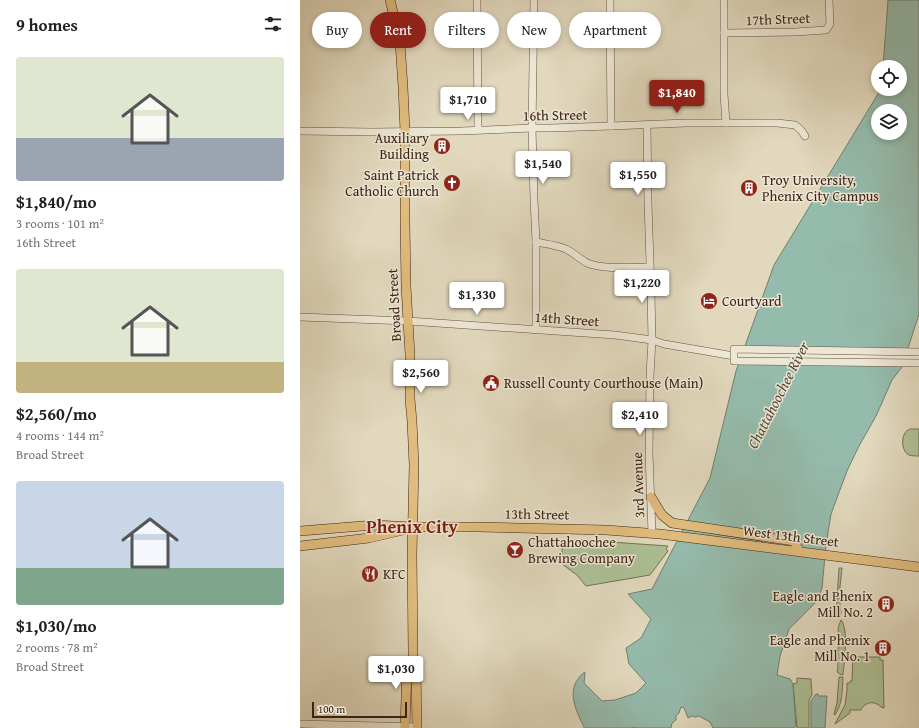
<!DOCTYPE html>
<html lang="en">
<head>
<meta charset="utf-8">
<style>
  :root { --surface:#fff; --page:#f2f2f2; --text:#202124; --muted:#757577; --accent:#8f2418 }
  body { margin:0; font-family:"Gentium Book Plus",serif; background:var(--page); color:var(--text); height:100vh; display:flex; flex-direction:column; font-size:15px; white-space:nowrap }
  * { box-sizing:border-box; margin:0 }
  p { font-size:13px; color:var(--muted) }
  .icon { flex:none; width:22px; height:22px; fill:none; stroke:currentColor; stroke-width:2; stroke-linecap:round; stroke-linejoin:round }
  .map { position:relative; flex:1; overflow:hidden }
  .side { display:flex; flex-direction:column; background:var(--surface); width:300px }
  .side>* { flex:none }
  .top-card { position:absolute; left:12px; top:12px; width:380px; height:36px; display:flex; gap:8px }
  .buttons { position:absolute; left:571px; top:60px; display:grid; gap:8px }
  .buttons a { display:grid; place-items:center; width:36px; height:36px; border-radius:50%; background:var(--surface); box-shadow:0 2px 6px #0003; font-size:20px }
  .scale { position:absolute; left:12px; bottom:10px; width:95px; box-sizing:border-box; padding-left:4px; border:2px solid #3e2416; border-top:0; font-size:11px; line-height:14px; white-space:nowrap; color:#3e2416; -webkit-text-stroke:3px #ece6d4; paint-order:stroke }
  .price { position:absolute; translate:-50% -34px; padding:0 9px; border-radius:4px; background:#fff; color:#222; font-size:13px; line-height:26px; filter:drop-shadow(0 1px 2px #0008) }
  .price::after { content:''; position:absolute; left:50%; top:24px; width:12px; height:9px; margin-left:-6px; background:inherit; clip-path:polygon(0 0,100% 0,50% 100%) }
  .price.selected { background:var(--accent); color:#fff }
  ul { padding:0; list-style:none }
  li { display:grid; align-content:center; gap:8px; height:212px; padding:0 16px }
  li span { display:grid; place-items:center; height:124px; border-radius:4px; color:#555 }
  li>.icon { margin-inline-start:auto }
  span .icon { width:72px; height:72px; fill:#fffc; stroke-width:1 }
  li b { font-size:17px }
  h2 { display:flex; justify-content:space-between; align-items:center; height:48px; padding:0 16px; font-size:17px }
  .pill { padding:0 14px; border-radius:18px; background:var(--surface); box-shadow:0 2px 6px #0003; font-size:14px; line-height:36px }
  .pill.selected { background:var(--accent); color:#fff }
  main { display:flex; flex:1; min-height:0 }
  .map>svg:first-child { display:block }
</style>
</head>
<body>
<main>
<section class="side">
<h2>9 homes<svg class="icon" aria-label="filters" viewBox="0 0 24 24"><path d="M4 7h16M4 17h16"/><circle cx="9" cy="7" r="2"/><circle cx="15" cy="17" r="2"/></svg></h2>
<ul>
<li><span style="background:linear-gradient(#dfe7d0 65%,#9aa5b1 0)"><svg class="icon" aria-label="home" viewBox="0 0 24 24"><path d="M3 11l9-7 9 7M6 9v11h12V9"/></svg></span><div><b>$1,840/mo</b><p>3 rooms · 101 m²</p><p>16th Street</p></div></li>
<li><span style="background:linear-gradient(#dfe7d0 75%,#c2b280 0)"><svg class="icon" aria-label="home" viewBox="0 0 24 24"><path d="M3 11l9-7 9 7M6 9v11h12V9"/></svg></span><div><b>$2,560/mo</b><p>4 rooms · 144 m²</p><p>Broad Street</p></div></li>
<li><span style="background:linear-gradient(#c9d6e8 70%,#7fa58c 0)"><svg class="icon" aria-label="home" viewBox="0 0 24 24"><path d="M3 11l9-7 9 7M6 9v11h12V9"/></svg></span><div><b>$1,030/mo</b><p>2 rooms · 78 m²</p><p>Broad Street</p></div></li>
</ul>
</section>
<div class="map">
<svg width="619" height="728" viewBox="0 0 619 728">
  <rect width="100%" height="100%" fill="#e1d8bd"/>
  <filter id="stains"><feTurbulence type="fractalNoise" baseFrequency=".005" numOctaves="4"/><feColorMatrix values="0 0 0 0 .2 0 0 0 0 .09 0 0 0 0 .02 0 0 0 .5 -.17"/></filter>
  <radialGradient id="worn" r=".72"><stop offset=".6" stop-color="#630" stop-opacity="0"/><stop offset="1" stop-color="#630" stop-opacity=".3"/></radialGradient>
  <!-- green -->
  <g fill="#adc095" stroke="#767256">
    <path d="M 610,429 L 619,429 L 619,456 C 616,456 612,456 609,455 C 602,452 601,439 605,433 C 606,431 608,430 610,429 Z"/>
    <polygon points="281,540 311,542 368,546 366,549 368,551 350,575 286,586 277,575 262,564 260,558 262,553 262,541"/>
    <polygon points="539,568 542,568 539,596 541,613 540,616 536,615"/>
    <path d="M 541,620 C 549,629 544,663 543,675 L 540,674 L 537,672 C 539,666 537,661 537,655 C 537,651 539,647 539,642 C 539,632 536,631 541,620 Z"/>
    <path d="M 553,657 L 580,657 L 580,660 L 583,660 L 584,708 L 581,707 C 574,700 565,702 561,710 L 550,710 L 550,713 L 535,724 L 545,705 L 547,690 L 547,683 L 550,683 L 550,681 L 552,681 Z"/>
    <path d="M 539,677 L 543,677 C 542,692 543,702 535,715 L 534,714 L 537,703 Z"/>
    <polygon points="497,678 511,679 512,695 509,700 509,728 497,728 493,684 497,683"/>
  </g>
  <!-- water -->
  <g fill="#95bbac" stroke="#727f70" fill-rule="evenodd">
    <path d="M 588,0 L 619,0 L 619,314 L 602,367 L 592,380 L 576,416 L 559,446 L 547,471 L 531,514 L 526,545 L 522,588 L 519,596 L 515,603 L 489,629 L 480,656 L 477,675 L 490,679 L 493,684 L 496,726 L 493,728 L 413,728 L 410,722 L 399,716 L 395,717 L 392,716 L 388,718 L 384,708 L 381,707 L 379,713 L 376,716 L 376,720 L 372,723 L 371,728 L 337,728 L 334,727 L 333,728 L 284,728 L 284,727 C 277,713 267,693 278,679 C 280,676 282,674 285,672 L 284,683 L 302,701 L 315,700 L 336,693 L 346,683 L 329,664 L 326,648 L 341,638 L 351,619 L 328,594 L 352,589 L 410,478 L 436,371 L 474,265 L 581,89 L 600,89 L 600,67 L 583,67 ZM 578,111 L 600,111 L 600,133 L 578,133 Z"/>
    <polygon points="516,694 518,694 518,696 527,696 525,728 511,728 511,701"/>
  </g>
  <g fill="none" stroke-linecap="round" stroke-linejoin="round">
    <!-- minor casing -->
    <g stroke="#675140" stroke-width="8">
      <g id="minor">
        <polyline points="177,0 178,130"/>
        <polyline points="234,0 232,128 234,199 236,242 236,330"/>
        <polyline points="310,0 311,126"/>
        <polyline points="424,0 424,94 426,123"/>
        <polyline points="424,33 495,32 526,30 530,24 529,0"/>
        <polyline points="347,125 348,203 351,292 352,340 350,375 349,454 352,533"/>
        <polyline points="0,131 72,132 161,131 232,128 251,128 311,126 386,123 477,123 495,125 501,130 505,136"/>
        <path d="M 236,242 C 246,244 256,245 266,249 C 274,253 280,259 287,263 C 304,270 332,267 349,267"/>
        <polyline points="0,317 108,321 315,335 352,340 364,344 434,356 619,357"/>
        <polyline points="0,724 117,727"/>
      </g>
    </g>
    <!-- major casing -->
    <g stroke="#3e2416" stroke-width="10">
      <g id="major">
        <polyline points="90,0 97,29 100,43 103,87 105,131 105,222 106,286 110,355 110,399 112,421 114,465 112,555 113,651 113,658 116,669 117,728"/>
        <polyline points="351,497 362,515 372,523 494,541 499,551"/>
        <polyline points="0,531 75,525 113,527 179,527 306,530 360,534 619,567"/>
        <polyline points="0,546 69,538 103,530"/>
        <polyline points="105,728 107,668 113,658"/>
      </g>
    </g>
    <!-- minor -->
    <use href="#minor" stroke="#ece6d4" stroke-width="7"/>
    <!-- major -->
    <use href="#major" stroke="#e0bc7e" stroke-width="9"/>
    <!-- minor-bridge casing -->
    <g stroke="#675140" stroke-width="8" stroke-linecap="butt">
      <polyline id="minor-bridge" points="619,352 434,349 434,361 619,363"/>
    </g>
    <!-- minor-bridge -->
    <use href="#minor-bridge" stroke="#ece6d4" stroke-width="7"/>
  </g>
  <!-- icons -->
  <defs>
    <g id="building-disc" transform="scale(0.9)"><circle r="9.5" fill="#8f2418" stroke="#ece6d4"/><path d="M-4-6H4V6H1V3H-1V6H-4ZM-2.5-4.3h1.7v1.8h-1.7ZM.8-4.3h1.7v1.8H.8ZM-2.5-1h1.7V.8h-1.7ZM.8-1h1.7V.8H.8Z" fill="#fff"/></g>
    <g id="church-disc" transform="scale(0.9)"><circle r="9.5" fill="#8f2418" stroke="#ece6d4"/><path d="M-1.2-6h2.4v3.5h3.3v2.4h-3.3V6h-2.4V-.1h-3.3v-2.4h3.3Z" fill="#fff"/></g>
    <g id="hotel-disc" transform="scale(0.9)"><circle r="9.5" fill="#8f2418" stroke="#ece6d4"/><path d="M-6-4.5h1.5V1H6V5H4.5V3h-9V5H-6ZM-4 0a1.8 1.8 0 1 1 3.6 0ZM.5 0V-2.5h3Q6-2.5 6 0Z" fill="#fff"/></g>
    <g id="civic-disc" transform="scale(0.9)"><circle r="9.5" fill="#8f2418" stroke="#ece6d4"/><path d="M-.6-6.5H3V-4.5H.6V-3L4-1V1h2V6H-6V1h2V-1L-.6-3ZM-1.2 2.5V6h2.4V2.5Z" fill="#fff"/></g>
    <g id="bar-disc" transform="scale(0.9)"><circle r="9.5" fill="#8f2418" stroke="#ece6d4"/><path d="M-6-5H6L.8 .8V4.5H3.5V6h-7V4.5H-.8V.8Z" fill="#fff"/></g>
    <g id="restaurant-disc" transform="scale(0.9)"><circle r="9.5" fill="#8f2418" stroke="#ece6d4"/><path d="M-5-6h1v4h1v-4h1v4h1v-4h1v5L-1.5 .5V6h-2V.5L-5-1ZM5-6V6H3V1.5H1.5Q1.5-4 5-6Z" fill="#fff"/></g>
  </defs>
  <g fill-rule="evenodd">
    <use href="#building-disc" x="142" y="146"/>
    <use href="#church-disc" x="152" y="183"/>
    <use href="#building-disc" x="449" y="188"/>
    <use href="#hotel-disc" x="409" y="301"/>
    <use href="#civic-disc" x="191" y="383"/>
    <use href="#bar-disc" x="215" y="550"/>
    <use href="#restaurant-disc" x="70" y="574"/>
    <use href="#building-disc" x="586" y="604"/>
    <use href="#building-disc" x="583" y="648"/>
  </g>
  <g text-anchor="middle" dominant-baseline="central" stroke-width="3" stroke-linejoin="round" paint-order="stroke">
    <!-- street labels -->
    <g font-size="14" fill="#3e2416" stroke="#ece6d4">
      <text transform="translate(478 19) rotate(-2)">17th Street</text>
      <text transform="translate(255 115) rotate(-1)">16th Street</text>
      <text transform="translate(94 305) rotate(-93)">Broad Street</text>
      <text transform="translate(267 319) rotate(4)">14th Street</text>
      <text transform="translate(338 485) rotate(-92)">3rd Avenue</text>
      <text transform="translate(237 514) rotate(1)">13th Street</text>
      <text transform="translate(491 536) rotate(7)">West 13th Street</text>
    </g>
    <!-- poi labels -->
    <g font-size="14" fill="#3e2416" stroke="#ece6d4" text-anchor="start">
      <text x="129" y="138" text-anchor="end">Auxiliary<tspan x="129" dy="16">Building</tspan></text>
      <text x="139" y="175" text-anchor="end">Saint Patrick<tspan x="139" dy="16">Catholic Church</tspan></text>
      <text x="462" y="180">Troy University,<tspan x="462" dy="16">Phenix City Campus</tspan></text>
      <text x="422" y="301">Courtyard</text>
      <text x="204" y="383">Russell County Courthouse (Main)</text>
      <text x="228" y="542">Chattahoochee<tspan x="228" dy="16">Brewing Company</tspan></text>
      <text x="83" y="574">KFC</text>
      <text x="573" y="596" text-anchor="end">Eagle and Phenix<tspan x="573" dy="16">Mill No. 2</tspan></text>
      <text x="570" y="640" text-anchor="end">Eagle and Phenix<tspan x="570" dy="16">Mill No. 1</tspan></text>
    </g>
    <!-- water labels -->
    <g font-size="15" font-style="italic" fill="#544a3c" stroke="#ece6d4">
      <text transform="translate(478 395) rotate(-63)">Chattahoochee River</text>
    </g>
    <!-- district labels -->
    <g font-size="18" font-weight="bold" fill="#7a1f14" stroke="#ece6d4">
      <text x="112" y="526">Phenix City</text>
    </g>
  </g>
  <rect width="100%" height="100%" filter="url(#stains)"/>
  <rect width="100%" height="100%" fill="url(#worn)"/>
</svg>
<div class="buttons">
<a><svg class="icon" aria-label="locate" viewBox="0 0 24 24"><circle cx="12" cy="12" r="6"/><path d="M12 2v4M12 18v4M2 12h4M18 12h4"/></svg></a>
<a><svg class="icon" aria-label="layers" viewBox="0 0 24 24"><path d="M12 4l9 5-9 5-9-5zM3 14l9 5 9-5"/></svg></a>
</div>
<div class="scale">100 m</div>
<b class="price selected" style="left:377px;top:114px">$1,840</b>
<b class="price" style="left:168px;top:121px">$1,710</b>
<b class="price" style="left:243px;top:185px">$1,540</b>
<b class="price" style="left:338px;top:196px">$1,550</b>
<b class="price" style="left:342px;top:304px">$1,220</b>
<b class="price" style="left:177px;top:316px">$1,330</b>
<b class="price" style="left:121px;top:394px">$2,560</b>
<b class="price" style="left:340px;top:436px">$2,410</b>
<b class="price" style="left:96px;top:690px">$1,030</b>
<div class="top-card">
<a class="pill">Buy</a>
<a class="pill selected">Rent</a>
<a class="pill">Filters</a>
<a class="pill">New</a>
<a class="pill">Apartment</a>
</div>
</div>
</main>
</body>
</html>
